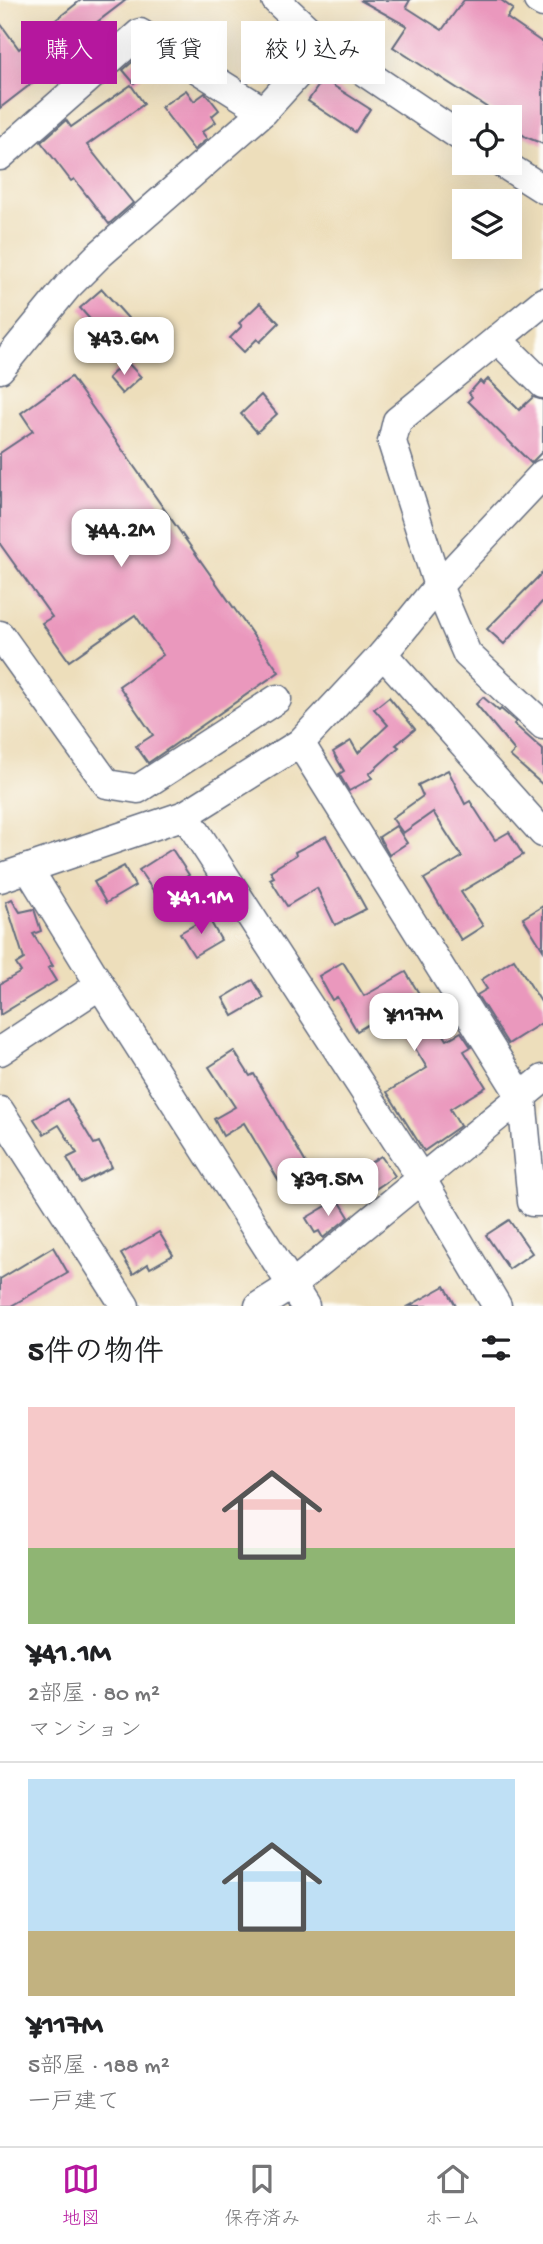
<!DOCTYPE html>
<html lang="ja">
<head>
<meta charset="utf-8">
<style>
  :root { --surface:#fff; --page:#f6f6f6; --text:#202124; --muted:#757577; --line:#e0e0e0; --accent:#b5179e }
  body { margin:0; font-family:"Gochi Hand","Klee One",sans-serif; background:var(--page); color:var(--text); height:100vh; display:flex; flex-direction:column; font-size:26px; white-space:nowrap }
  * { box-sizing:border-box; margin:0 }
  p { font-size:23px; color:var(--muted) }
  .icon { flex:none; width:38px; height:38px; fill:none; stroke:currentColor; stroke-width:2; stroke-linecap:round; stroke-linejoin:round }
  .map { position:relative; height:1306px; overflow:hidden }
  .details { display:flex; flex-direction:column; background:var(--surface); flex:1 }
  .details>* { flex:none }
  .banner { position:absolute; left:21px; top:21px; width:502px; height:63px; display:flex; gap:14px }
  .buttons { position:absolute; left:452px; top:105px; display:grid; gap:14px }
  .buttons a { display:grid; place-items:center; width:70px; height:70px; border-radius:0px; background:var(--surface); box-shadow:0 7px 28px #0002; font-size:35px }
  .price { position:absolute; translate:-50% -60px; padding:0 16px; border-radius:14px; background:#fff; color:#222; font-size:23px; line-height:46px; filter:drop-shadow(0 2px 4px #0008) }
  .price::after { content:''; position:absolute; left:50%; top:42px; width:21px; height:16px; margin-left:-10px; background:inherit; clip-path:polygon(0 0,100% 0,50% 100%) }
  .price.on { background:var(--accent); color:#fff }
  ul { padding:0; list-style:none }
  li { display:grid; align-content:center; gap:14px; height:371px; padding:0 28px }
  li+li { border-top:2px solid var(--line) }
  li span { display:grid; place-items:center; height:217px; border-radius:0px; color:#555 }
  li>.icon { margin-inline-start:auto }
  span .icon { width:126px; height:126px; fill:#fffc; stroke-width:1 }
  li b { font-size:30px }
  h2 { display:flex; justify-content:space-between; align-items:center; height:84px; padding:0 28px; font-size:30px }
  .pill { padding:0 24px; border-radius:0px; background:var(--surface); box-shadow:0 7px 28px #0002; font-size:24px; line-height:63px }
  .pill.on { background:var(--accent); color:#fff }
  .menu { display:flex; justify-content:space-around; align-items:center; height:98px; border-top:2px solid var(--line); background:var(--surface); font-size:19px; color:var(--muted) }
  .menu a { display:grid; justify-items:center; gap:4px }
  .menu .on { color:var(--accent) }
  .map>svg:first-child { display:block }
</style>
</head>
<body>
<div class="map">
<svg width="543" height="1306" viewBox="0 0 543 1306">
  <rect width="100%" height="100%" fill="#fdfcf7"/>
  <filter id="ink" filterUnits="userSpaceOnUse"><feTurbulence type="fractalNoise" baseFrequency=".0143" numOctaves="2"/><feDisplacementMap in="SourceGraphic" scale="14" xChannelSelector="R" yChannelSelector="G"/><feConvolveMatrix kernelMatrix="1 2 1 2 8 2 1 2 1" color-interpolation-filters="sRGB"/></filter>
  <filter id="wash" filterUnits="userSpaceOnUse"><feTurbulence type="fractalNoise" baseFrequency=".00686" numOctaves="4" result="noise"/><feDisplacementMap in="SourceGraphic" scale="28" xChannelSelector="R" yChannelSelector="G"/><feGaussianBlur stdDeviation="1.57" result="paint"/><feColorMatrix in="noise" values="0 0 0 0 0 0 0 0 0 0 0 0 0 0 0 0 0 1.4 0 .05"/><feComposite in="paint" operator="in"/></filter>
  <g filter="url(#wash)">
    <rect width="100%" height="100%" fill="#eddebb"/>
    <g id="blocks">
      <!-- building -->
      <g fill="#ea98bd">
        <polygon points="81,0 126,0 96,23 100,28 62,58 68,66 53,78 48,71 0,108 0,23 19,49"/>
        <polygon points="360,0 410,0 406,7 442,30 464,0 501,0 513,9 507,18 543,43 543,144 526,137 509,125 509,117 502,117 393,47 407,26"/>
        <polygon points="137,58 148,71 134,83 123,70"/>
        <polygon points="323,79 370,109 355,132 308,101"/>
        <polygon points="131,85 144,104 87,145 133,203 109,224 74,179 71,181 41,142 66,120 71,127"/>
        <polygon points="186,90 194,101 205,93 208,96 219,110 212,116 216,122 202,132 207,139 194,150 161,107"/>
        <polygon points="102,289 134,325 112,344 80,308"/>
        <polygon points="260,303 279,323 260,342 257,339 244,352 230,338 242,326 239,323"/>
        <polygon points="126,361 141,377 122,394 108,378"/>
        <polygon points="71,377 279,672 148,763 136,746 153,735 119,686 163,655 135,615 69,661 42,623 52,617 0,544 0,453 33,431 21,413"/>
        <polygon points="488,379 519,410 533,397 543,400 543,451 531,463 468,401 472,397 469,393 480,381 483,384"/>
        <polygon points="261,395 277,414 257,432 241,414"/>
        <polygon points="543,572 543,601 504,644 487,629"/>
        <polygon points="389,697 415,729 396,745 399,747 369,774 372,778 349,791 339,774 344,771 333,752 351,741 358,753 388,725 374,709"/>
        <polygon points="483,697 499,711 501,709 516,722 514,724 543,750 543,785 510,756 515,751 476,704"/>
        <polygon points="448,770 465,804 470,801 495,840 509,832 523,855 461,892 483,926 461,940 424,879 462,857 433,812 403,833 392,818 423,796 418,785"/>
        <polygon points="396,826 407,843 389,855 379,837"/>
        <polygon points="326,836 366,909 335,925 317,888 287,906 270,879 274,877 270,871 296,855 295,852"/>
        <polygon points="172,849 189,875 157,896 139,870"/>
        <polygon points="124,866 135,886 106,903 94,882"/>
        <polygon points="12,899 20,912 34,909 41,931 33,934 53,966 48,968 56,981 0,1015 0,984 21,972 16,964 24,959 6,902"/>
        <polygon points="543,906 543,950 523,918"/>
        <polygon points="208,917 221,940 194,956 180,933"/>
        <polygon points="514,959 543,1005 543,1022 508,1044 477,995 487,989 481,980"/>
        <polygon points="343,962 364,996 406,972 447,1040 461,1032 471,1047 464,1051 486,1087 450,1109 460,1126 424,1151 387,1092 427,1068 392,1010 357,1031 337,997 332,1000 319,976"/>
        <polygon points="253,980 264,998 233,1016 223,998"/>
        <polygon points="234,1051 250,1076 254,1074 307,1165 279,1181 244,1123 223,1136 214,1119 235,1107 209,1067"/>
        <polygon points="67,1099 94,1144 99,1142 112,1167 81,1183 67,1158 77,1153 59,1125 44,1134 34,1119"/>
        <polygon points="381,1156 395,1176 365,1196 351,1175"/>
        <polygon points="338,1199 349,1217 323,1238 319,1231 315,1233 306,1218"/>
        <polygon points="509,1220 532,1253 509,1269 486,1235"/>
        <polygon points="159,1232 173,1255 150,1268 148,1264 133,1274 121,1254"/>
        <polygon points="53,1247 68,1273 11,1306 0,1306 0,1279"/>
        <polygon points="445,1286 456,1306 409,1306"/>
      </g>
    </g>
  </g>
  <g filter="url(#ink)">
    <use href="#blocks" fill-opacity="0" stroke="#646c7f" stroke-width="2"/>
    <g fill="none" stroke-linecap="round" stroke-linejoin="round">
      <!-- minor casing -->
      <g stroke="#646c7f" stroke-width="31">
        <g id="minor">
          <polyline points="276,0 324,45 464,139"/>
          <polyline points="538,0 543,3"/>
          <polyline points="0,156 140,33 264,111"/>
          <polyline points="502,163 543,189"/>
          <polyline points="543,302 397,421 392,442 438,586 467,654 543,725"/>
          <polyline points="497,339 543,384"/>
          <polyline points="0,369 68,286 99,255 264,111 324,45"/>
          <polyline points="0,635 107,784 138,789 277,699"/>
          <polyline points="383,654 543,833"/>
          <polyline points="300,743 522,1098 532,1202 543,1202"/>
          <polyline points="185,815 421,1178 497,1306"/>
          <polyline points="28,868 100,985 305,1306"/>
          <polyline points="0,878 185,815 300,743 383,654 438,586 543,474"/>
          <polyline points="0,1051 100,985"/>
          <polyline points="0,1111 125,1306"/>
          <polyline points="259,1306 292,1285 543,1079"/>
        </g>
      </g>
      <!-- minor -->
      <use href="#minor" stroke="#fff" stroke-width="28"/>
    </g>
  </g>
</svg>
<div class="buttons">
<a><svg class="icon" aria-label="locate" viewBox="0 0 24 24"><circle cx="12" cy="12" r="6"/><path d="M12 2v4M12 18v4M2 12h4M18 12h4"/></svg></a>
<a><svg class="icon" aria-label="layers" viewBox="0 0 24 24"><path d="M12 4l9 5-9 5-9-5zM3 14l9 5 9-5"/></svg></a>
</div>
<b class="price" style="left:124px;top:377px">¥43.6M</b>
<b class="price" style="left:121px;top:569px">¥44.2M</b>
<b class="price on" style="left:201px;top:936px">¥41.1M</b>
<b class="price" style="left:414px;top:1053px">¥117M</b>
<b class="price" style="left:328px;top:1218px">¥39.5M</b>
<div class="banner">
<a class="pill on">購入</a>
<a class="pill">賃貸</a>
<a class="pill">絞り込み</a>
</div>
</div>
<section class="details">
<h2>5件の物件<svg class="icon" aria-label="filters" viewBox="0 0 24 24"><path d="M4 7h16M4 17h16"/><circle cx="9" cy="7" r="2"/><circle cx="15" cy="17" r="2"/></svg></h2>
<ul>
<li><span style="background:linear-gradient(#f6c9c9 65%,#8fb573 0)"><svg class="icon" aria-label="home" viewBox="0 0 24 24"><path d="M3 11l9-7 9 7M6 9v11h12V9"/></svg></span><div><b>¥41.1M</b><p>2部屋 · 80 m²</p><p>マンション</p></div></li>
<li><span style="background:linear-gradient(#bfe0f5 70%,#c2b280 0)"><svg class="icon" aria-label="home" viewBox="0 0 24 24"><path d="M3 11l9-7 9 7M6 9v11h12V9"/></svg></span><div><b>¥117M</b><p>5部屋 · 188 m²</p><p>一戸建て</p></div></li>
</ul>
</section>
<nav class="menu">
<a class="on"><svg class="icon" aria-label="map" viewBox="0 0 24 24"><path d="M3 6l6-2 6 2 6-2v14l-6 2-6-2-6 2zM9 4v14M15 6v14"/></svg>地図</a>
<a><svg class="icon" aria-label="saved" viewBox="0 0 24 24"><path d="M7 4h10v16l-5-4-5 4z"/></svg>保存済み</a>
<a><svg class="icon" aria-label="home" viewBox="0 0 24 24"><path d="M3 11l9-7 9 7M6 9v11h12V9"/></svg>ホーム</a>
</nav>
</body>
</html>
